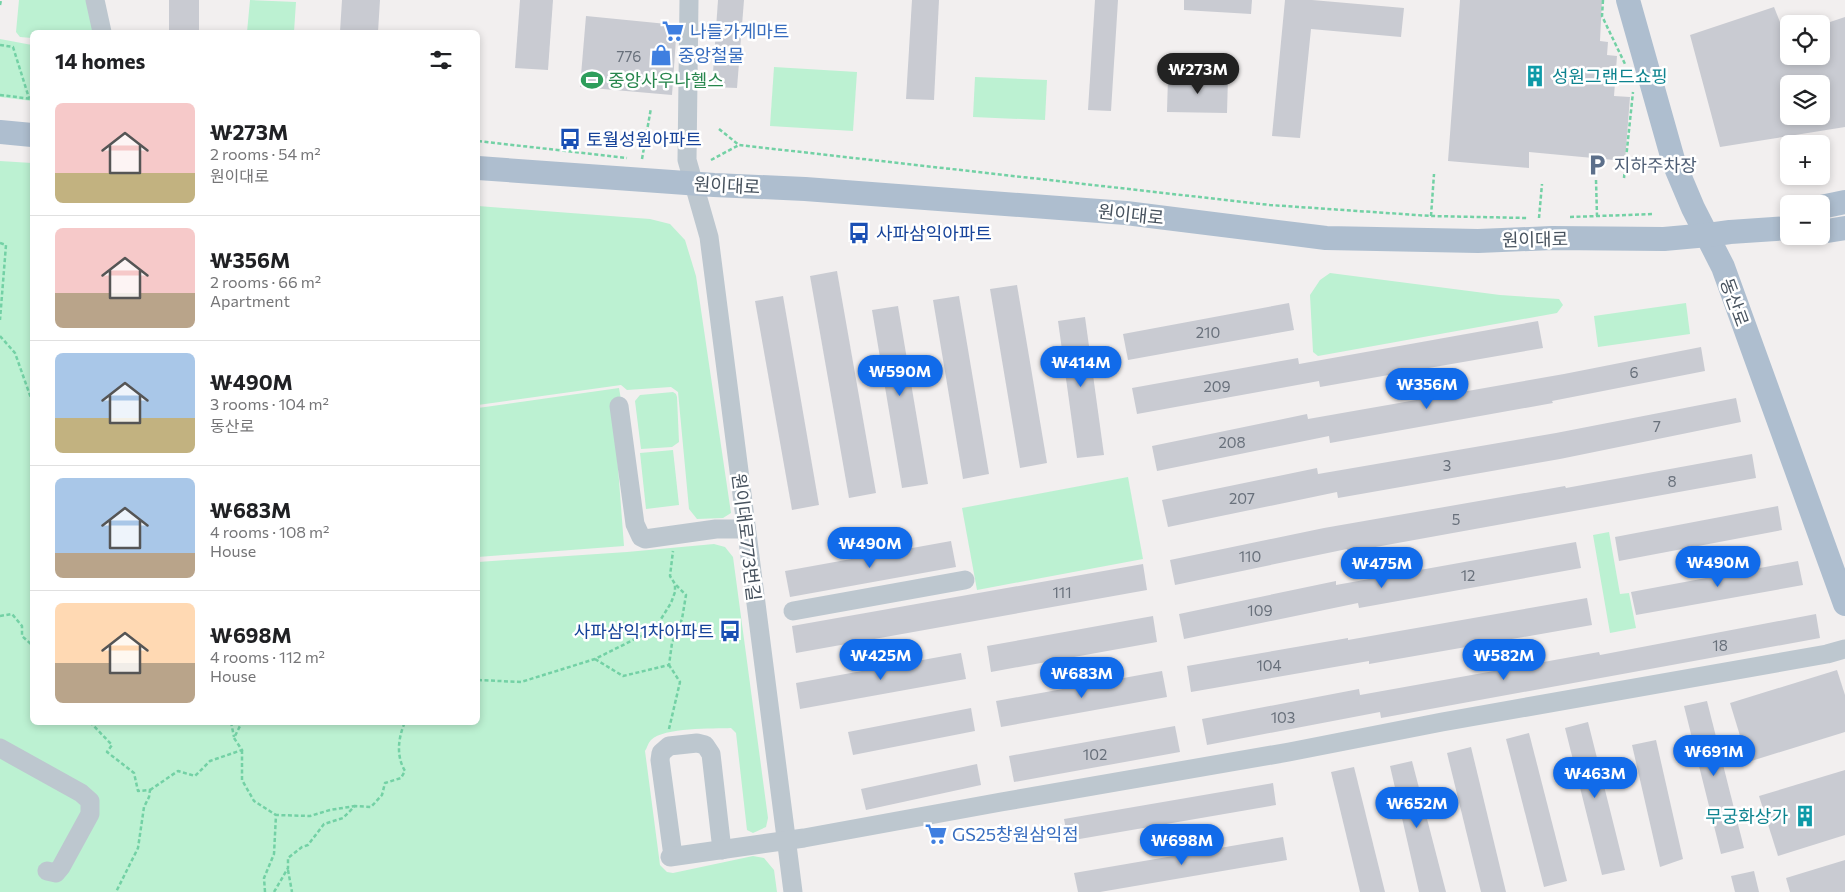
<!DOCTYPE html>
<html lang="en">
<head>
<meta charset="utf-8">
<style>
  :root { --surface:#fff; --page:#f6f6f6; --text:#202124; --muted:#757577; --line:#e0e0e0; --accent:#116bea }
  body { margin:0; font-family:Commissioner,"Noto Sans KR",sans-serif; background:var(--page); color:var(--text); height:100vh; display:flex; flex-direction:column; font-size:19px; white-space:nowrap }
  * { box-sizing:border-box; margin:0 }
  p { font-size:16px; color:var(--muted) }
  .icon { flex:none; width:28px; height:28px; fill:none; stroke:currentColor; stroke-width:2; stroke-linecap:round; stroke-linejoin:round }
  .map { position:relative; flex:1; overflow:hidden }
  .side { position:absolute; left:30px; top:30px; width:450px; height:695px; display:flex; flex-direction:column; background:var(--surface); border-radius:8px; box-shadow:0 2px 8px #0003 }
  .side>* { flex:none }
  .tools { position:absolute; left:1780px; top:15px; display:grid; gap:10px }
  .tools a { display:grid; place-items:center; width:50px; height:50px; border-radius:8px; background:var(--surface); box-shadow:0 2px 8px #0003; font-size:25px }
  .price { position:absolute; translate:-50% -42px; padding:0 11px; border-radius:18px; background:var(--accent); color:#fff; font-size:16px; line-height:32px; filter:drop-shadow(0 1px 2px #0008) }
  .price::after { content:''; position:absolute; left:50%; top:30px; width:15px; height:11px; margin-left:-8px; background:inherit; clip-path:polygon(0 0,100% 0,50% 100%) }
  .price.current { background:#222; color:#fff }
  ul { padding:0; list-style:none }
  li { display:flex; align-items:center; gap:15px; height:125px; padding:0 25px }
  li+li { border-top:1px solid var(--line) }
  li span { display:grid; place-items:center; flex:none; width:140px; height:100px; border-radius:8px; color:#555 }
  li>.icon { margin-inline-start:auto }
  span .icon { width:60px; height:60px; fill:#fffc; stroke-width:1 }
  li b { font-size:21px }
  h2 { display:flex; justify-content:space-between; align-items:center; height:60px; padding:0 25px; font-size:21px }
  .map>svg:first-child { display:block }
</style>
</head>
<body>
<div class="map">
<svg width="1845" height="892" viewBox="0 0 1845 892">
  <rect width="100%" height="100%" fill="#f2efef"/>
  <!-- green -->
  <g fill="#bcf1d2">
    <polygon points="19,0 92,0 99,32 32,32 32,38 20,37 16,32"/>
    <polygon points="250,0 296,2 294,32 247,32"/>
    <polygon points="0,39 32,45 32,101 0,97"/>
    <polygon points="774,67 857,72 853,131 770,126"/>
    <polygon points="975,77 1047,80 1045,120 973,117"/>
    <path d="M 0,161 L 32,163 L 32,722 L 478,722 L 478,562 L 627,552 L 714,544 L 725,547 L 733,557 L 768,818 L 766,827 L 753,833 L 747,830 L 736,733 L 731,728 C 713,729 664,727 651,740 C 648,743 647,748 645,751 L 660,865 L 667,872 L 673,873 L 753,856 L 764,858 L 774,870 L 777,892 L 0,892 Z"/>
    <polygon points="478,206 650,219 670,224 685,240 696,276 731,513 723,518 697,519 689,509 678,392 671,387 627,390 621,385 478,405"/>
    <polygon points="1330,273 1500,295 1559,299 1563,305 1557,313 1318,356 1313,352 1310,295 1320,280"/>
    <polygon points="1686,303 1690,334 1598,347 1594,316"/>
    <polygon points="619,388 630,453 617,454 624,546 478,557 478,408"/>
    <polygon points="673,392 676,394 677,397 679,442 672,447 641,449 635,401 640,395"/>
    <polygon points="673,450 679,505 646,509 640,453"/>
    <polygon points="1128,477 1143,559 977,590 962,508"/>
    <polygon points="1609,532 1620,594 1629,593 1636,628 1610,633 1593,535"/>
  </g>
  <!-- building -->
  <g fill="#c9cbd2" fill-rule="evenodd">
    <rect x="169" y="0" width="30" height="32"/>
    <polygon points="342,0 380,0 378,32 340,32"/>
    <polygon points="520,0 553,0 548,70 515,68"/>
    <polygon points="718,0 744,0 737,88 712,87"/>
    <polygon points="912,0 939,0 934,100 906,99"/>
    <polygon points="1095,0 1118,0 1111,111 1088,110"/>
    <polygon points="1184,0 1252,0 1251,14 1184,10"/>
    <polygon points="1285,0 1312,0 1404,8 1401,37 1311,29 1300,138 1272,136"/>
    <polygon points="1460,0 1602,0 1600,41 1608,42 1607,55 1617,56 1614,96 1630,97 1625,161 1529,152 1529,168 1448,161"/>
    <path d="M 1774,7 L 1786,37 L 1789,36 L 1789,56 L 1821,56 L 1821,25 L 1845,17 L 1845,127 L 1720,147 L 1690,35 ZM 1789,84 L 1821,84 L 1821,116 L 1789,116 Z"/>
    <polygon points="586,16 677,25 672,95 580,87"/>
    <polygon points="1168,77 1228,77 1227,113 1167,112"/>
    <polygon points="837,271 876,493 849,498 810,276"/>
    <polygon points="1017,285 1047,463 1020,468 990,289"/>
    <polygon points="783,296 819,505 792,510 755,301"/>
    <polygon points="959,296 989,474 963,479 933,300"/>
    <polygon points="1289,303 1294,330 1128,360 1123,334"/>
    <polygon points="898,306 928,484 902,488 872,310"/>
    <polygon points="1085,317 1104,455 1077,458 1058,321"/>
    <polygon points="1538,321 1543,348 1320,387 1319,381 1137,414 1132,388 1298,358 1299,364"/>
    <polygon points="1701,347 1705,371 1552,401 1553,403 1330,443 1329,436 1157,471 1152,446 1307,414 1308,419 1564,374"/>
    <polygon points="1736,398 1741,422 1560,459 1338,498 1337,492 1168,527 1162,500 1317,468 1318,474 1556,433"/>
    <polygon points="1752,454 1756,478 1348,552 1347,549 1175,585 1170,560 1324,528 1565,486 1566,488"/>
    <polygon points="1778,506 1782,530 1619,561 1615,537"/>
    <polygon points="951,541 956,567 790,597 785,571"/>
    <polygon points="1576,542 1581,568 1359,608 1358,603 1184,639 1179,614 1336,581 1336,585"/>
    <polygon points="1798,561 1803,585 1636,615 1631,592"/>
    <polygon points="1143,564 1147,590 796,653 792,626"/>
    <polygon points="1587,598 1592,625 1369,664 1369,661 1191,692 1187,666 1348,638 1348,640"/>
    <polygon points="1816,614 1820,638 1381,718 1380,712 1207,745 1202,719 1359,689 1360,695 1599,652 1600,655"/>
    <polygon points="1153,616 1157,642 991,672 987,646"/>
    <polygon points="961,653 966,679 800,709 796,683"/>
    <polygon points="1837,670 1845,695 1845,732 1748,762 1730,703"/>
    <polygon points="1162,671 1167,697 1001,727 996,701"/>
    <polygon points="1707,701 1744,848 1721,854 1684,706"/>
    <polygon points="971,708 975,731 853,755 848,732"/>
    <polygon points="1588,722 1625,870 1602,875 1565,728"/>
    <polygon points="1175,726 1180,752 1014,782 1009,756"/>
    <polygon points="1529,733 1567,881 1544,887 1506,739"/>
    <polygon points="1656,740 1683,859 1660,867 1632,745"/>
    <polygon points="1471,747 1506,892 1481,892 1447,753"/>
    <polygon points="1412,761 1446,892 1419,892 1390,766"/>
    <polygon points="977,764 981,785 866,810 861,789"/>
    <polygon points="1354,767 1385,892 1360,892 1331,772"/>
    <polygon points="1845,770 1845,835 1778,856 1759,796"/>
    <polygon points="1273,783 1276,805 1068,841 1064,819"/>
    <polygon points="1283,837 1287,860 1100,892 1078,892 1074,873"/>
    <polygon points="1845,860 1845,892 1790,892 1786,878"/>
    <polygon points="1754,871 1759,892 1735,892 1731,876"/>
  </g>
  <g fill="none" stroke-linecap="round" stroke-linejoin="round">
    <!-- path -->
    <g stroke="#73d1a5" stroke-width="2.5" stroke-dasharray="4 2.5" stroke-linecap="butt">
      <polyline points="1603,0 1602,16 1625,64"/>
      <polyline points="0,5 1,0"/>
      <polyline points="0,45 13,47 29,98"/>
      <polyline points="0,95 32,99"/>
      <polyline points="719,129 739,145 1270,205 1431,216 1527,218"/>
      <polyline points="478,141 627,158"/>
      <polyline points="642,159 651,108"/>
      <polyline points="711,160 739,145"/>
      <polyline points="1624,178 1633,92"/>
      <polyline points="1596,180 1597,216"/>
      <polyline points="1431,216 1434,174"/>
      <polyline points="1570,217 1654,214"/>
      <polyline points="1539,218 1542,184"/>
      <polyline points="0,243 6,245 0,320"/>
      <polyline points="0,336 15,353 32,401"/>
      <polyline points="0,616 12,614 22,626 22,636 32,645"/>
      <polyline points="595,659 623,676 669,665 672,643 682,619 686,595 675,584"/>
      <polyline points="478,680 521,682 595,659 643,635 651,635 671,603 675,592 675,584 670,576 673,551"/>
      <polyline points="90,722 112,745 107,752 134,773 138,791 150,790 149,797 144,807 138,848 116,892"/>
      <polyline points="231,722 234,737"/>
      <polyline points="669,729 680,682 669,665"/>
      <polyline points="242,750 242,780 254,801 276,815"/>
      <polyline points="150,790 178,771 195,776 210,761 242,750 234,738 242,722"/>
      <polyline points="288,870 292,892"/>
      <polyline points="265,892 264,878 274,854 276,815 310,816 330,810 355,806"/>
      <path d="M 274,892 L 288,868 L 288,858 L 302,847 L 308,845 L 324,824 L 343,818 L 355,806 L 371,807 L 382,795 L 385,783 L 401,778 L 405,771 C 396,756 398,738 405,722"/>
    </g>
    <!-- minor -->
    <g stroke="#bdc7cf" stroke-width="19">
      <polyline points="95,0 102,32"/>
      <polyline points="689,0 687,160 709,237 793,892"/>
      <polyline points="619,406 635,524 641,537 645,539 716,529 746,529"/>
      <polyline points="793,611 965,580"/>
      <polyline points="0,748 81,793 90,801 90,814 61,867 56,873 47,871"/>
      <polyline points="673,856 660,760 661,753 669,746 697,743 705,745 711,754 722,850"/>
      <polyline points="670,857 804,838 1001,802 1289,752 1442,722 1827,654 1845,649"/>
    </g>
    <!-- major -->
    <g stroke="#aebecf" stroke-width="24">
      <polyline points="1628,0 1674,163 1693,208 1723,267 1845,604"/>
      <polyline points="0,132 32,135"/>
      <polyline points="478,168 714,185 805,189 1126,213 1326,238 1478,241 1552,238 1664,239 1708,235 1730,232 1789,228"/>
      <polyline points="1821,207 1845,202"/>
      <polyline points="1821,232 1845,228"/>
    </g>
  </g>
  <!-- icons -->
  <defs>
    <g id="supermarket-bare" transform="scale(1.725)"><path d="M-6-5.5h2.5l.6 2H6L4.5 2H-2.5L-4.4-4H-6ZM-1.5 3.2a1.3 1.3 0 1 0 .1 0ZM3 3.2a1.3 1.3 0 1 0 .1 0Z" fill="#3f7fe0" stroke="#fff" stroke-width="2.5" paint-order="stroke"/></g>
    <g id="shop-bare" transform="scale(1.725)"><path d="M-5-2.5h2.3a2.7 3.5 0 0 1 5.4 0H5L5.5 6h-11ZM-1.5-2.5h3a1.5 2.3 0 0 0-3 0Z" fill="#3f7fe0" stroke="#fff" stroke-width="2.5" paint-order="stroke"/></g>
    <g id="building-bare" transform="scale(1.725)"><path d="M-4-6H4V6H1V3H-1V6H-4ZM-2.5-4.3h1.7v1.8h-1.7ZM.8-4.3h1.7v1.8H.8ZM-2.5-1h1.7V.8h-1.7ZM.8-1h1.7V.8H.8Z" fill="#0f9aa8" stroke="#fff" stroke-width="2.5" paint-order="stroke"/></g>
    <g id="stadium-bare" transform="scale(1.725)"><path d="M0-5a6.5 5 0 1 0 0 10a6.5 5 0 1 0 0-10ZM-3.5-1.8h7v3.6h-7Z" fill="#2e9e5b" stroke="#fff" stroke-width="2.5" paint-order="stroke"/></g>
    <g id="bus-bare" transform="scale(1.725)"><path d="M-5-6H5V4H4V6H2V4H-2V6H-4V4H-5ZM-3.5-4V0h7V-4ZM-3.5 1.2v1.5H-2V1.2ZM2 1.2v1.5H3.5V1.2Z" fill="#1a4fb4" stroke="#fff" stroke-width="2.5" paint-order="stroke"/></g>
    <g id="parking-bare" transform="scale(1.725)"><path d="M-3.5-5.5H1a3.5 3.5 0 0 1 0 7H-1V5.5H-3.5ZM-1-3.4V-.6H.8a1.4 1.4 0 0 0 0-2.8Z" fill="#5c6f8a" stroke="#fff" stroke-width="2.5" paint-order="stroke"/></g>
  </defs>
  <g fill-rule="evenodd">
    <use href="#supermarket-bare" x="673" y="31"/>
    <use href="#shop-bare" x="661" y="55"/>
    <use href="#building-bare" x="1535" y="76"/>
    <use href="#stadium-bare" x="592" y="80"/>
    <use href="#bus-bare" x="570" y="139"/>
    <use href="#parking-bare" x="1597" y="165"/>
    <use href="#bus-bare" x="859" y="233"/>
    <use href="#bus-bare" x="730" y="631"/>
    <use href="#building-bare" x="1805" y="816"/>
    <use href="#supermarket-bare" x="936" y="834"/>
  </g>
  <g text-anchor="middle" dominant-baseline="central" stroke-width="5" stroke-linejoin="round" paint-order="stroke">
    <!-- number labels -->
    <g font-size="15" fill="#68707b">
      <text x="629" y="56">776</text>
      <text x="1208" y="332">210</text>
      <text x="1634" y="372">6</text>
      <text x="1217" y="386">209</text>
      <text x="1657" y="426">7</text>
      <text x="1232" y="442">208</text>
      <text x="1447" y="465">3</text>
      <text x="1672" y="481">8</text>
      <text x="1242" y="498">207</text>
      <text x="1456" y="519">5</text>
      <text x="1250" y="556">110</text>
      <text x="1468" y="575">12</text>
      <text x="1062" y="592">111</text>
      <text x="1260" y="610">109</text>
      <text x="1720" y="645">18</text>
      <text x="1269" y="665">104</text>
      <text x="1283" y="717">103</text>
      <text x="1095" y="754">102</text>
    </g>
    <!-- shop labels -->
    <g font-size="18" fill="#366cbe" stroke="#fff" text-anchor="start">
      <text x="690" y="31">나들가게마트</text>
      <text x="678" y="55">중앙철물</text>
      <text x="952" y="834">GS25창원삼익점</text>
    </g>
    <!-- culture labels -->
    <g font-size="18" fill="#0d838f" stroke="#fff" text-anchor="start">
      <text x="1552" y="76">성원그랜드쇼핑</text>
      <text x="1788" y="816" text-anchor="end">무궁화상가</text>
    </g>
    <!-- leisure labels -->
    <g font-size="18" fill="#27864d" stroke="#fff" text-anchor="start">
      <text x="608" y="80">중앙사우나헬스</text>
    </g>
    <!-- transit labels -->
    <g font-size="18" fill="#164399" stroke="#fff" text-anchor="start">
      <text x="586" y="139">토월성원아파트</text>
      <text x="876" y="233">사파삼익아파트</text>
      <text x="714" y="631" text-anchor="end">사파삼익1차아파트</text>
    </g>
    <!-- service labels -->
    <g font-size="18" fill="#4e5e75" stroke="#fff" text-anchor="start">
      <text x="1614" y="165">지하주차장</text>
    </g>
    <!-- street labels -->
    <g font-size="18" fill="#47525e" stroke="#fff">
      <text transform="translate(727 185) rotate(3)">원이대로</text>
      <text transform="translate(1131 214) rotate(6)">원이대로</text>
      <text transform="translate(1535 239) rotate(-1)">원이대로</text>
      <text transform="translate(1735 302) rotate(70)">동산로</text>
      <text transform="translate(747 537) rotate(83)">원이대로773번길</text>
    </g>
  </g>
</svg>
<div class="tools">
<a><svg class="icon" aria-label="locate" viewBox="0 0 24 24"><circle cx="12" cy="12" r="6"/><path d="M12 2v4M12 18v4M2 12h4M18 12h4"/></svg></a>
<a><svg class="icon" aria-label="layers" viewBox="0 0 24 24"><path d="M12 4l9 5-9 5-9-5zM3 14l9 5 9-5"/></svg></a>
<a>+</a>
<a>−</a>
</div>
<b class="price current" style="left:1198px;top:95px">₩273M</b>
<b class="price" style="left:1081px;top:388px">₩414M</b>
<b class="price" style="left:900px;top:397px">₩590M</b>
<b class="price" style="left:1427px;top:410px">₩356M</b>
<b class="price" style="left:870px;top:569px">₩490M</b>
<b class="price" style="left:1718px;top:588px">₩490M</b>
<b class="price" style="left:1382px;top:589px">₩475M</b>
<b class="price" style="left:881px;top:681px">₩425M</b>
<b class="price" style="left:1504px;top:681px">₩582M</b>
<b class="price" style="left:1082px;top:699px">₩683M</b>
<b class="price" style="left:1714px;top:777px">₩691M</b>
<b class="price" style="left:1595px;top:799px">₩463M</b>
<b class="price" style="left:1417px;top:829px">₩652M</b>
<b class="price" style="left:1182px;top:866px">₩698M</b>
<section class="side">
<h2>14 homes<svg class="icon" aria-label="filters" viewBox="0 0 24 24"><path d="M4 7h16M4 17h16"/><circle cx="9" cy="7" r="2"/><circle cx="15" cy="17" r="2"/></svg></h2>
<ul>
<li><span style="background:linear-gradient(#f6c9c9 70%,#c2b280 0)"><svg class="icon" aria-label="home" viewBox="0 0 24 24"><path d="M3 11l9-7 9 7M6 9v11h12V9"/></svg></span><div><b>₩273M</b><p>2 rooms · 54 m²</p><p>원이대로</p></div></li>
<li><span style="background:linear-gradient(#f6c9c9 65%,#b9a48a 0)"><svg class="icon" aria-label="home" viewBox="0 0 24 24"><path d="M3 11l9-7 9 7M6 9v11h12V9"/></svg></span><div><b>₩356M</b><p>2 rooms · 66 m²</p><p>Apartment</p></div></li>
<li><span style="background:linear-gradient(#a9c7e8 65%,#c2b280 0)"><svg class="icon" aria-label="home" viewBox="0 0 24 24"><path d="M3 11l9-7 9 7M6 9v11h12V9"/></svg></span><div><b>₩490M</b><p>3 rooms · 104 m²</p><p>동산로</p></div></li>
<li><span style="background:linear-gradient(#a9c7e8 75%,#b9a48a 0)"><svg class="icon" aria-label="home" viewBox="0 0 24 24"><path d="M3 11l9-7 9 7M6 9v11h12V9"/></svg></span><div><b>₩683M</b><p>4 rooms · 108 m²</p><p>House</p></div></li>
<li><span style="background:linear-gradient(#ffd9b3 60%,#b9a48a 0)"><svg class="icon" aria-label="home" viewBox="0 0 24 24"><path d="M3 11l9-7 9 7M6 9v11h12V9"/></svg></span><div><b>₩698M</b><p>4 rooms · 112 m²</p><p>House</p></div></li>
</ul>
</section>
</div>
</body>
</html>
